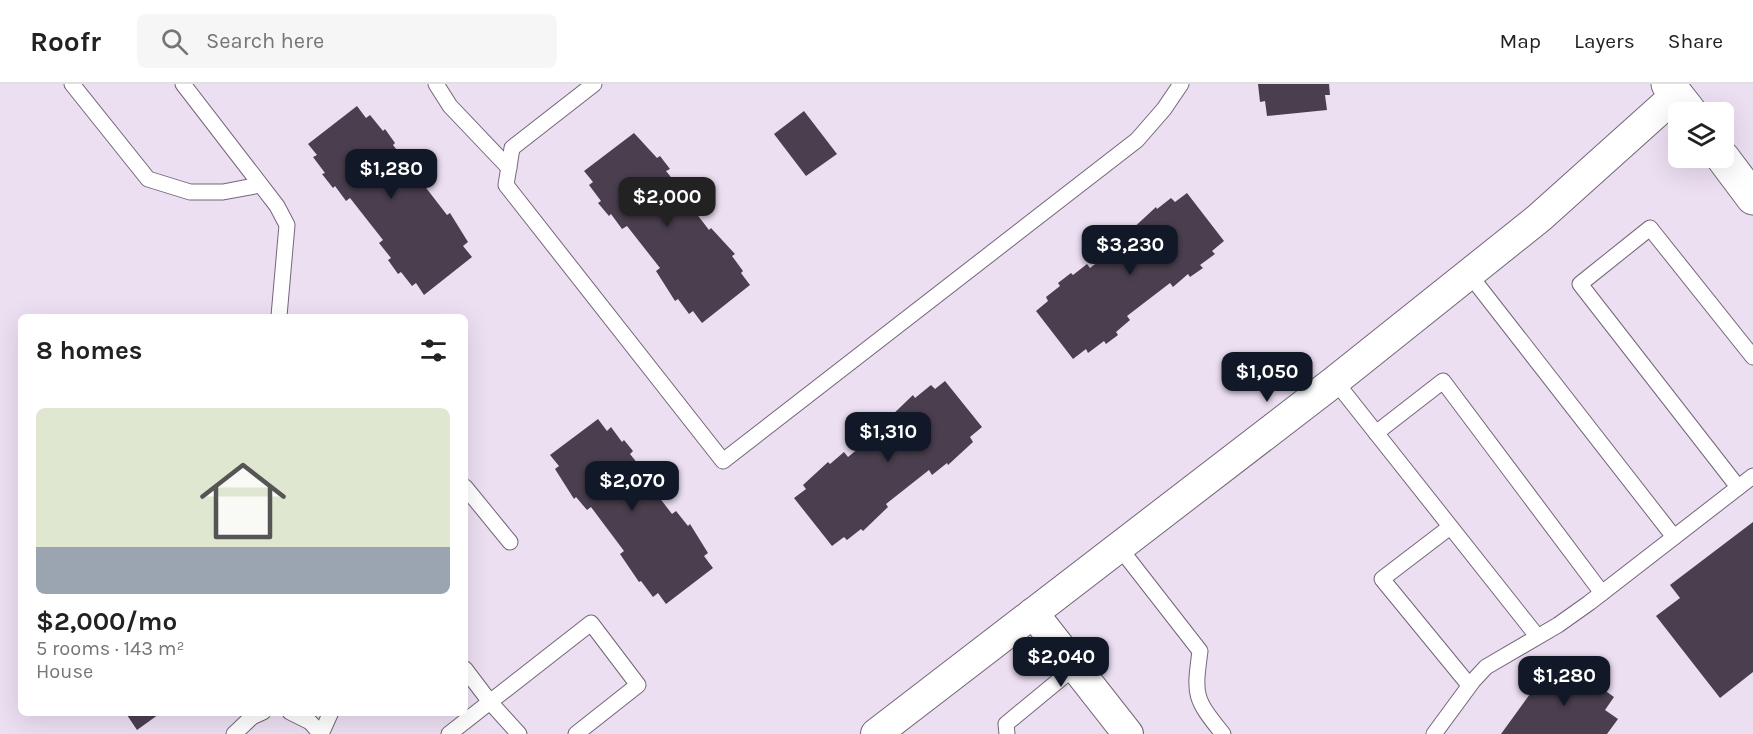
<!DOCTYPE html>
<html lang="en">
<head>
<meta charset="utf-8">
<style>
  :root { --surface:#fff; --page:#f6f6f6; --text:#222; --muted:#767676; --line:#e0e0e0; --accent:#111827 }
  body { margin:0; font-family:Karla,sans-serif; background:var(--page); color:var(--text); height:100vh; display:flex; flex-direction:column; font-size:22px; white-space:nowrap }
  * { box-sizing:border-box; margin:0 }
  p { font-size:20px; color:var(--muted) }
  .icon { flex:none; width:33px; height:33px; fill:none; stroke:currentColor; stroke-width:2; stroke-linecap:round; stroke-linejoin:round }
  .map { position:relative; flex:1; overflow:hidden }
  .side { position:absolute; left:18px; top:230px; width:450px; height:402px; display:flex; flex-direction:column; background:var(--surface); border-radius:9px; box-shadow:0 6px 24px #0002 }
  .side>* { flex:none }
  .buttons { position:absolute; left:1668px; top:18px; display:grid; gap:12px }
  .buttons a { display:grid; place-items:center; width:66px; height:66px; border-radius:9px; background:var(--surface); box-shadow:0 6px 24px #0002; font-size:30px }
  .price { position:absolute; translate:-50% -51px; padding:0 14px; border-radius:12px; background:var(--accent); color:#fff; font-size:20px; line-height:39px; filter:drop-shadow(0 2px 3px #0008) }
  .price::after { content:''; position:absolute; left:50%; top:36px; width:18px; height:14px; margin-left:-9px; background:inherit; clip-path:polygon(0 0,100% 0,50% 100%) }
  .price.selected { background:#222; color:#fff }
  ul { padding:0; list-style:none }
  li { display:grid; align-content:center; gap:12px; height:318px; padding:0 18px }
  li+li { border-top:2px solid var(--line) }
  li span { display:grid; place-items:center; height:186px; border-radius:9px; color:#555 }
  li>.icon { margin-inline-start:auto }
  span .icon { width:108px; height:108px; fill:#fffc; stroke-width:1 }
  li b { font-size:26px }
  h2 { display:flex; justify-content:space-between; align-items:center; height:72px; padding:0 18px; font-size:26px }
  header { display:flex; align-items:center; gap:36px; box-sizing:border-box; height:84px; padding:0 30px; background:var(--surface); border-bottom:2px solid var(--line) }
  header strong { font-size:28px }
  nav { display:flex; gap:33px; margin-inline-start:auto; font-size:21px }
  .search { width:420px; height:54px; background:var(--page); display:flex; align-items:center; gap:15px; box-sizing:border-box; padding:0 21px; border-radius:9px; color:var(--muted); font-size:22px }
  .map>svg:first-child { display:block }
</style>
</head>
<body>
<header>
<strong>Roofr</strong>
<div class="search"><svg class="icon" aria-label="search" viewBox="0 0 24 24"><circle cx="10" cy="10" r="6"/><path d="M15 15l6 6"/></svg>Search here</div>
<nav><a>Map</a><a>Layers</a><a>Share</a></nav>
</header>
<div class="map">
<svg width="1753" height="650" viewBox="0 0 1753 650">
  <rect width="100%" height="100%" fill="#eddff2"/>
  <!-- building -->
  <g fill="#4b3f4f">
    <polygon points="1258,0 1329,0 1330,11 1325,11 1327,26 1267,32 1265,17 1260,18"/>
    <polygon points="357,22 366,34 370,31 383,47 385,45 395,59 393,61 447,131 450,129 468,158 463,162 472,173 424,211 416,199 412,202 401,188 398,190 388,176 391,174 379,159 383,156 350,114 346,117 335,102 333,104 322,90 325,89 313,73 317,71 308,60"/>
    <polygon points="804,27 837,70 806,92 774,50"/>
    <polygon points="634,49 657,74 660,72 670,85 666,87 678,102 676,103 709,146 711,144 735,170 732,172 743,187 741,189 750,201 702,239 693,227 689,230 678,215 675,217 656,187 660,184 627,142 622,145 611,130 609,132 598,119 601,117 589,101 593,98 584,87"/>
    <polygon points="1187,109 1224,157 1212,167 1215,170 1200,181 1203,184 1190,193 1188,190 1173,203 1170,199 1127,232 1130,236 1116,248 1118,251 1106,260 1104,257 1088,269 1086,265 1073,275 1036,227 1048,217 1046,213 1060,202 1058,199 1071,189 1073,191 1087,180 1090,184 1133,151 1130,147 1156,123 1157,125 1171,114 1175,118"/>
    <polygon points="945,297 982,343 970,353 973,358 948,381 947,379 932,391 929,386 886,420 888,423 863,447 861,445 847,456 844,453 832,462 794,414 806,405 803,401 828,378 830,380 844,368 848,373 891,338 888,335 913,311 915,314 931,301 935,305"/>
    <polygon points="598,335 607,347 611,343 622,358 624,356 633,367 630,370 642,385 639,387 672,430 676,427 688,442 690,440 708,469 704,472 713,484 666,520 658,509 653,513 641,497 639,498 620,470 624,467 591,423 587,426 576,413 574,415 555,385 559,382 550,371"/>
    <polygon points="1753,438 1753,588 1720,614 1656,532 1680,514 1670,501"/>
    <polygon points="1565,578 1614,613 1605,626 1618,635 1607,650 1501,650 1548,585 1556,590"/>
    <polygon points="125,628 162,628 137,646"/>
  </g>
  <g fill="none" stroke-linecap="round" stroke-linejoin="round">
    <!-- lane casing -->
    <g stroke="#736677" stroke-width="17">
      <g id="lane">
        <polyline points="72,0 148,95 190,108 223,108 260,101"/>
        <polyline points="183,0 277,122 287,141 279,232"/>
        <polyline points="436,0 450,22 509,84"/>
        <polyline points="594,0 512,64 506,101 723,377 1137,56 1164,25 1181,0"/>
        <polyline points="1469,190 1674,453"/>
        <polyline points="1335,297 1537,552"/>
        <polyline points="1376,349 1443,297 1602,509"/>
        <polyline points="465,403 510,458"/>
        <polyline points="1738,403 1580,200 1650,144 1753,273"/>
        <polyline points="1450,443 1382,495 1469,601"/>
        <path d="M 1119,463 L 1200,567 C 1194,612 1194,614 1223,650"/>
        <polyline points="465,585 490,618 519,650"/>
        <polyline points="290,628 310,638 321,650"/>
        <polyline points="234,650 252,633 263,628"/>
        <polyline points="321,650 331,628"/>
        <polyline points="449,650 591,539 638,601 576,650"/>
        <polyline points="1007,650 1006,640 1075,583"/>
        <polyline points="1434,650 1473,597 1486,583 1558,541 1589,519 1753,392"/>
      </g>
    </g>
    <!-- street casing -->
    <g stroke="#736677" stroke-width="32">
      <g id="street">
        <polyline points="1033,529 1128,650"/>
        <polyline points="876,650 1335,297 1539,134 1676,11"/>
      </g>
    </g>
    <!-- secondary casing -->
    <g stroke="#736677" stroke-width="35">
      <g id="secondary">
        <polyline points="1668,0 1690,28"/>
        <polyline points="1723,74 1753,114"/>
      </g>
    </g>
    <!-- lane -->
    <use href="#lane" stroke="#fff" stroke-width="15"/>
    <!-- street -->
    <use href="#street" stroke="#fff" stroke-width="30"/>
    <!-- secondary -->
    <use href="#secondary" stroke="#fff" stroke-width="33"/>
  </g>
</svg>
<div class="buttons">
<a><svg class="icon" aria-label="layers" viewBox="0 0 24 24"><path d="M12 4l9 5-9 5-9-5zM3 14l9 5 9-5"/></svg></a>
</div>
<b class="price" style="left:391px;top:116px">$1,280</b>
<b class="price selected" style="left:667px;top:144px">$2,000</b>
<b class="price" style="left:1130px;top:192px">$3,230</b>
<b class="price" style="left:1267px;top:319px">$1,050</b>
<b class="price" style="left:888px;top:379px">$1,310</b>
<b class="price" style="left:632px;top:428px">$2,070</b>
<b class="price" style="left:1061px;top:604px">$2,040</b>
<b class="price" style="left:1564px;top:623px">$1,280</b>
<section class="side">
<h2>8 homes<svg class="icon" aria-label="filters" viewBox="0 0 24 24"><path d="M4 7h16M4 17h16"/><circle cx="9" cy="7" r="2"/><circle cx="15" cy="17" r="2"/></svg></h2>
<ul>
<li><span style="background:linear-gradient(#dfe7d0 75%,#9aa5b1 0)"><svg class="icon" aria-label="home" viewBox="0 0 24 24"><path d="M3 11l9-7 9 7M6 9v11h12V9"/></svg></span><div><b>$2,000/mo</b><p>5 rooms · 143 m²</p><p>House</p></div></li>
</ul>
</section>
</div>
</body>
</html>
